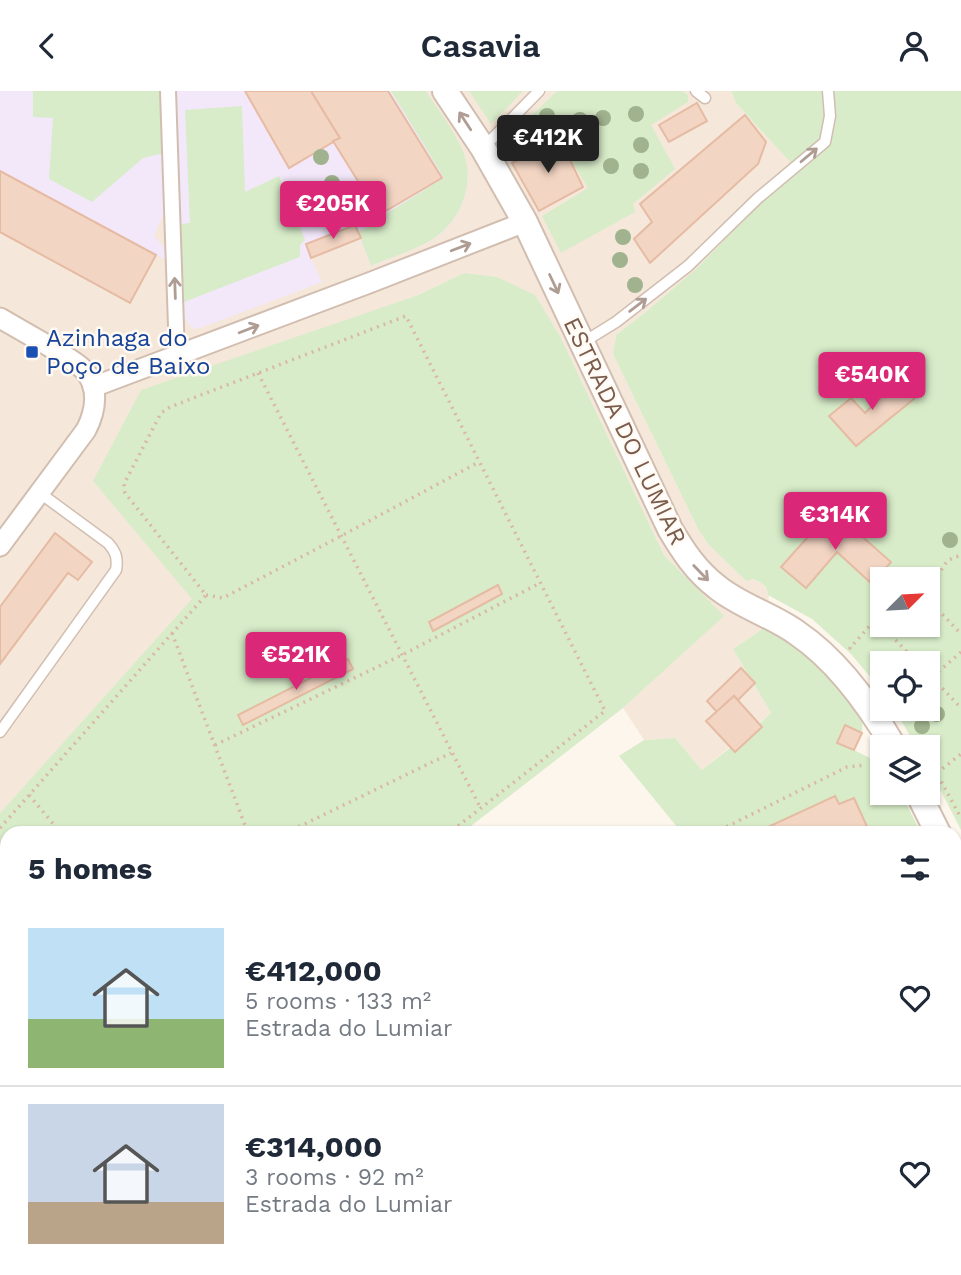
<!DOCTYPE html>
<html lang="en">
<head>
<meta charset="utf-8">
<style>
  :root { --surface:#fff; --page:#f6f6f7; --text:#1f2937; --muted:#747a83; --line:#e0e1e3; --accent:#db2777 }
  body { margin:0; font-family:"Work Sans",sans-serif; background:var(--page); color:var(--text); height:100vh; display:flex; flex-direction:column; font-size:26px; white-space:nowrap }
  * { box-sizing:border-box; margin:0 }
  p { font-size:23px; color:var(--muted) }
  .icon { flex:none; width:38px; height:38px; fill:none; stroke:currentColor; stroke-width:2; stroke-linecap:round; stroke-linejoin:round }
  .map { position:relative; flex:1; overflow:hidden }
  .drawer { position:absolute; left:0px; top:735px; width:962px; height:450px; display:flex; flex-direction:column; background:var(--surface); border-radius:21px 21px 0 0; box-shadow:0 2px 5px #0004 }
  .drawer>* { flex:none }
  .needle { width:46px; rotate:66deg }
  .controls { position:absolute; left:870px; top:476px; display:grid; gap:14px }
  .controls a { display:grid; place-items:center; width:70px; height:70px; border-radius:0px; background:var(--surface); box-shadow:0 2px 5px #0004; font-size:35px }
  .price { position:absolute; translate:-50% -60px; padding:0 16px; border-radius:7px; background:var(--accent); color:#fff; font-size:23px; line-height:46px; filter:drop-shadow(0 2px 4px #0008) }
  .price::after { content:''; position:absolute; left:50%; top:42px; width:21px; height:16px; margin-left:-10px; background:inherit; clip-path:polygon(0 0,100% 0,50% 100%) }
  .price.current { background:#222; color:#fff }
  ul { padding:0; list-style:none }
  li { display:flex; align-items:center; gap:21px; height:175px; padding:0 28px }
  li+li { border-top:2px solid var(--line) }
  li span { display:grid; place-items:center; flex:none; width:196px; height:140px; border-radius:0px; color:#555 }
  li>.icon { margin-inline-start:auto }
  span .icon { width:84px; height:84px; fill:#fffc; stroke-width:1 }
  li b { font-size:30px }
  h2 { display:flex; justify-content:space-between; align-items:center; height:84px; padding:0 28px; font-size:30px }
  header { display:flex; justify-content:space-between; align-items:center; height:91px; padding:0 28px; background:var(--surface); font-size:32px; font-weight:600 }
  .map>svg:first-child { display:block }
</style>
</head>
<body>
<header><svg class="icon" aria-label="back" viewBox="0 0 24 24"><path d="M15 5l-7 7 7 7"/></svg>Casavia<svg class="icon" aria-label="person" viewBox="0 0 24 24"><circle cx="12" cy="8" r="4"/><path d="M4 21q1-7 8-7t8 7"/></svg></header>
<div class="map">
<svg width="961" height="1184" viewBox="0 0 961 1184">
  <rect width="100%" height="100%" fill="#fdf6ec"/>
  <!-- residential -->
  <polygon fill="#f5e8da" points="0,0 731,0 736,12 799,81 768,104 697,177 647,220 616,244 613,263 698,438 708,453 746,490 753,488 762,492 769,501 767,535 733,558 771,622 702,679 675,647 644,649 623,617 723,525 664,464 561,247 464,182 416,205 94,390 193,508 0,722"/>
  <!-- education -->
  <g fill="#f3e8fa">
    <polygon points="0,0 160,0 167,119 160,130 154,145 164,156 166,169 0,80"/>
    <polygon points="175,0 426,0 453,42 463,60 467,75 466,98 463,111 454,128 442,142 427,152 371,175 360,148 311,167 322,191 203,236 193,238 185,228"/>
  </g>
  <!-- green -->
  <g fill="#d8ecc9" fill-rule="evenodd">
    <polygon points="33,0 160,0 164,62 143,67 92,111 49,88 53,27 33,26"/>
    <path d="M 391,0 L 426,0 C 438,19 454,39 463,60 C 477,95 458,136 426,152 C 409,161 389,167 371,175 L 358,141 L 386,127 L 384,121 L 387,122 L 444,87 Z"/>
    <polygon points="469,0 523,0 491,33"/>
    <polygon points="557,0 683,0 688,4 688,11 651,34 675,78 633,113 635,121 561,162 542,125 588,97 557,46 510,66 504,51"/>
    <path d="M 731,0 L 961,0 L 961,739 L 928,675 L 928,656 L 917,656 L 894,618 L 928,618 L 928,572 L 882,572 L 882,600 L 851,563 L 812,528 L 768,504 C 768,494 760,491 753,488 L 746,490 L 708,453 L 698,438 L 613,263 L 616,244 L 647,220 L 697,177 L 768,104 L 799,81 L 736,12 ZM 882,488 L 928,488 L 928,534 L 882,534 Z"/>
    <polygon points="242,15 245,101 279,85 305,149 300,154 300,166 184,211 180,133 190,132 185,19"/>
    <polygon points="464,182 497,186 535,204 561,247 664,464 724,525 623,617 462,742 7,742 7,1178 333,1178 335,1184 0,1184 0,722 192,508 93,390 141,299 416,205"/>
    <polygon points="767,535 809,565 863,619 862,642 854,659 882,673 882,702 901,702 921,742 682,742 619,665 644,649 675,647 702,679 750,641 771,622 733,558"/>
    <polygon points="956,815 961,827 961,1184 528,1184 543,1178 956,1178"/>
  </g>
  <!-- building -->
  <g fill="#f3d5c3" stroke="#e6bba3" stroke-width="2">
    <polygon points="245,0 311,0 340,47 289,77"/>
    <polygon points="311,0 388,0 442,87 379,124 333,50 340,47"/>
    <polygon points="697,12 707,30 669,51 659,34"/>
    <polygon points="745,24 766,51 758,73 650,172 634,148 652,131 640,113"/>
    <polygon points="560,48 583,96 539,120 512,72"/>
    <polygon points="0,80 156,164 130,212 0,141"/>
    <polygon points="355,134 361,147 311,167 306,153"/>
    <polygon points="903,284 915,307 856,355 829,325 851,307 865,322"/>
    <polygon points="832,419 891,471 872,493 837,461 806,497 781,476"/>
    <polygon points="55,442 92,471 78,489 68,482 0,573 0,516"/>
    <polygon points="498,494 502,503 433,540 429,531"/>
    <polygon points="348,568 353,578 243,634 238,624"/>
    <polygon points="741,577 755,592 738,609 734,605 717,621 707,610"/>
    <polygon points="734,605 762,636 735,661 706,630"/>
    <polygon points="845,634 862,642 854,659 837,652"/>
    <polygon points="835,705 839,713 854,707 869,740 866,742 773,742 770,735"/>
    <polygon points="7,952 7,967 0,973 0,958"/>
    <polygon points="0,1063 7,1071 7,1086 0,1078"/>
    <polygon points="128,1178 141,1178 146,1184 133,1184"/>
  </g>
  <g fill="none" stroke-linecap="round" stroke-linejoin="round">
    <!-- service casing -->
    <g stroke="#d1beb0" stroke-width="13">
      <g id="service">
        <polyline points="696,0 705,7"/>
        <polyline points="483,57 539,0"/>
        <polyline points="582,252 616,231 688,175 758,107 825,51 830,25 828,0"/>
        <path d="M 0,641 L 116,479 C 118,467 116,461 108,452 L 40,402"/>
      </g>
    </g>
    <!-- pedestrian casing -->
    <g stroke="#d1beb0" stroke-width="18">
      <polyline id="pedestrian" points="168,0 177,265"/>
    </g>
    <!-- minor casing -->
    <g stroke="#d1beb0" stroke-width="23">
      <g id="minor">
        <path d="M 0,227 C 17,237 35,247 52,257 C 62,264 74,269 83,278 C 100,295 96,320 86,339 L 0,455"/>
        <polyline points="93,296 369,192 525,131"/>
      </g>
    </g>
    <!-- tertiary casing -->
    <g stroke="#d1beb0" stroke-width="28">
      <g id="tertiary">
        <path d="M 445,0 L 483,57 L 525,131 L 670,438 C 683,460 696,480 717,496 C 740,515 772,524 797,542 C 837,569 870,615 894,656"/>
        <polyline points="918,702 938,742"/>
        <polyline points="956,778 961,789"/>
      </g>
    </g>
    <!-- path -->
    <g stroke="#d9b8a5" stroke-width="3.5" stroke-dasharray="2 5" stroke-linecap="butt">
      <polyline points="258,282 480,716"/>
      <path d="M 928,495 C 944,486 938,469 960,465"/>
      <polyline points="206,504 223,507 341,445 479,371"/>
      <polyline points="928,508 961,543"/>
      <polyline points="876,529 918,572"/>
      <polyline points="172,542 248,742"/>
      <polyline points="851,558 850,557 882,521"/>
      <polyline points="928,582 961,617"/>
      <polyline points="928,590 961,561"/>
      <polyline points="916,647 922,656"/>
      <polyline points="215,654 402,564 540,492"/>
      <polyline points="928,666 961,727"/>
      <polyline points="937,682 961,663"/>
      <polyline points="29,704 61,742"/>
      <polyline points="0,737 206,504 125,402 124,393 161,322 170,316 406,225 605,620 449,742"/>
      <polyline points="286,742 451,662"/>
      <polyline points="714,742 847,676 866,674"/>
      <polyline points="0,818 7,826"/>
      <polyline points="0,948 7,942"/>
      <polyline points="956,968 961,965"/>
      <polyline points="0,1044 7,1053"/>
      <polyline points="956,1119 961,1117"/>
      <polyline points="0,1156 7,1150"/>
      <polyline points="114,1178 119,1184"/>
      <polyline points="321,1178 323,1184"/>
      <polyline points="686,1178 689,1184"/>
      <polyline points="879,1178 882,1184"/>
      <polyline points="223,1184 229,1178"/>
      <polyline points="811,1184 825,1178"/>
    </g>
    <!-- service -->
    <use href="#service" stroke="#fff" stroke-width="10"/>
    <!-- pedestrian -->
    <use href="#pedestrian" stroke="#fff" stroke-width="14"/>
    <!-- minor -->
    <use href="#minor" stroke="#fff" stroke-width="19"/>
    <!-- tertiary -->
    <use href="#tertiary" stroke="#fff" stroke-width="24"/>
  </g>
  <!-- trees -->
  <g fill="#a0b28e">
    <circle cx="636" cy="23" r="8"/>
    <circle cx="547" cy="25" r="8"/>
    <circle cx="603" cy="27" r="8"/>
    <circle cx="580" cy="29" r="8"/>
    <circle cx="641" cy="54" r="8"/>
    <circle cx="321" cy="66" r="8"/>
    <circle cx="611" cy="75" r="8"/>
    <circle cx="641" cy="80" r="8"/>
    <circle cx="332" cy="92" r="8"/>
    <circle cx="317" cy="103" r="8"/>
    <circle cx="351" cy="108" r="8"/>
    <circle cx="623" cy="146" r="8"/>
    <circle cx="620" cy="169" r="8"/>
    <circle cx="635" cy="194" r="8"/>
    <circle cx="950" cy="449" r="8"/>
    <circle cx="937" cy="623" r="8"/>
    <circle cx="922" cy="635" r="8"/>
  </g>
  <!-- one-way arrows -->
  <defs><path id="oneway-shaft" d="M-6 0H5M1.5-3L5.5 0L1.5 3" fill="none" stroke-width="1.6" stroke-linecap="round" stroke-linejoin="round" transform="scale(1.75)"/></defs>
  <g stroke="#af9d94">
    <use href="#oneway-shaft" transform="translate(465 30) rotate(-123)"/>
    <use href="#oneway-shaft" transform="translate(809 64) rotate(-40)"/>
    <use href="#oneway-shaft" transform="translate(461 156) rotate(-21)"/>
    <use href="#oneway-shaft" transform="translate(554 193) rotate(65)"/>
    <use href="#oneway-shaft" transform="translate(175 197) rotate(-92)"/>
    <use href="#oneway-shaft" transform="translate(638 214) rotate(-37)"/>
    <use href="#oneway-shaft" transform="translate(249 238) rotate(-21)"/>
    <use href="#oneway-shaft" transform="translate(701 482) rotate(46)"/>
  </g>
  <!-- markers -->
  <rect fill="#1a4fb4" stroke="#fffaf3" stroke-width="2.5" x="25" y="254" width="14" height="14" rx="3.5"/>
  <g text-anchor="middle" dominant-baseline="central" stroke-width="5" stroke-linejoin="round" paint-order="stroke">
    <!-- transit labels -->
    <g font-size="24" fill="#164399" stroke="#fffaf3" text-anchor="start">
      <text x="46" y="247">Azinhaga do<tspan x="46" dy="28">Poço de Baixo</tspan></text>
    </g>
    <!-- street labels -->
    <g font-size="24" fill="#7a5c4d" stroke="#fffaf3">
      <text transform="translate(625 340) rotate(64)">ESTRADA DO LUMIAR</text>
    </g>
  </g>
</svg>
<div class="controls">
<a><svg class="needle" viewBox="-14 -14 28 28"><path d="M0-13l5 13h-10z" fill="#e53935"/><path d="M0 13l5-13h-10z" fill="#747a83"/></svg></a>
<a><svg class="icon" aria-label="locate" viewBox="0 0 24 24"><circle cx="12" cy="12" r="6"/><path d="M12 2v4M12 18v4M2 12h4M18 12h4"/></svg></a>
<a><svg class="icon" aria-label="layers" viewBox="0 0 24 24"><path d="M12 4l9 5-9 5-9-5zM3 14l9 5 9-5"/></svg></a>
</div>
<b class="price current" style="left:548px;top:84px">€412K</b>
<b class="price" style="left:333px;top:150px">€205K</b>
<b class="price" style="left:872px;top:321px">€540K</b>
<b class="price" style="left:835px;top:461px">€314K</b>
<b class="price" style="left:296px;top:601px">€521K</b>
<section class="drawer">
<h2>5 homes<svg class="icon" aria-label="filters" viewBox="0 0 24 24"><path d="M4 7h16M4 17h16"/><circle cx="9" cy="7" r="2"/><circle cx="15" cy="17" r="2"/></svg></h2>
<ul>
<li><span style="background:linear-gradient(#bfe0f5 65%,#8fb573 0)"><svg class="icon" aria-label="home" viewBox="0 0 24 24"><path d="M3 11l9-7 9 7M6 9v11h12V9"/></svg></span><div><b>€412,000</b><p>5 rooms · 133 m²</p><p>Estrada do Lumiar</p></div><svg class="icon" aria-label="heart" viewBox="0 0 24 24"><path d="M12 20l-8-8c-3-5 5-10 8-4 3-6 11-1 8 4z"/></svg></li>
<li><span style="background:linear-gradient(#c9d6e8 70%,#b9a48a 0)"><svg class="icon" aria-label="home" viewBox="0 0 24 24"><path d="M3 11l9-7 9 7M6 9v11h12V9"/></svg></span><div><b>€314,000</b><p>3 rooms · 92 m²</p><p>Estrada do Lumiar</p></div><svg class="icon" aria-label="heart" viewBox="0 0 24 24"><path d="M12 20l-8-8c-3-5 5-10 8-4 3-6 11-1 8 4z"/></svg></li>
</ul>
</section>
</div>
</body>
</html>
